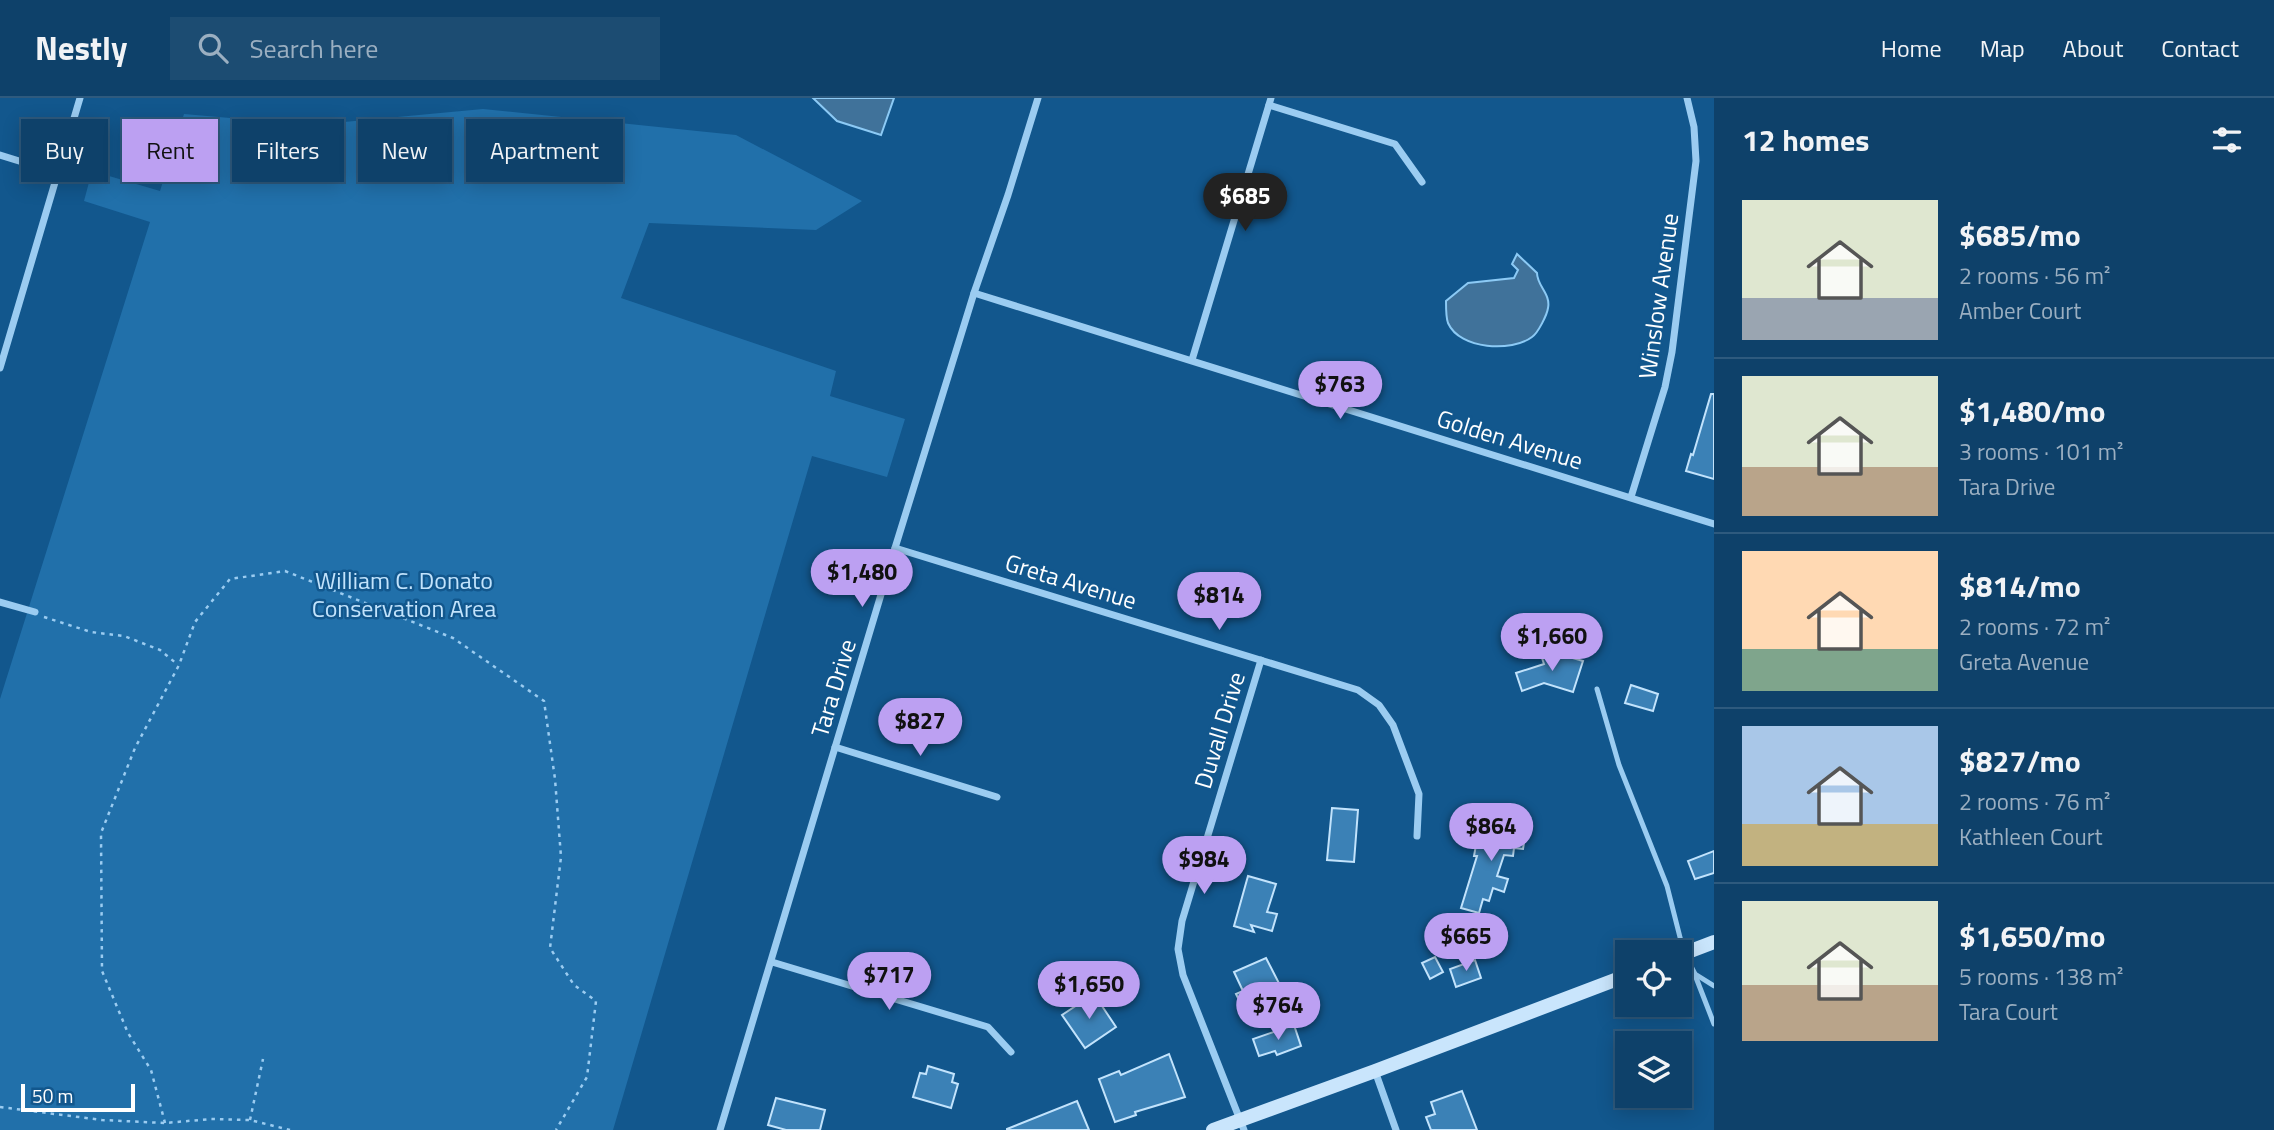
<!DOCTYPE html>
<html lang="en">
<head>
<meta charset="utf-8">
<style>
  :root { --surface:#0e416a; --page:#1c4c72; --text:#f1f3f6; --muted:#9bafc1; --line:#2e5a7e; --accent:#bca0f2 }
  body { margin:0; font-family:"Titillium Web",sans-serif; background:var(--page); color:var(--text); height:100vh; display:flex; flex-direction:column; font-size:26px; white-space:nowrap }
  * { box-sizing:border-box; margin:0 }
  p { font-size:23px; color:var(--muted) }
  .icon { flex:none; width:38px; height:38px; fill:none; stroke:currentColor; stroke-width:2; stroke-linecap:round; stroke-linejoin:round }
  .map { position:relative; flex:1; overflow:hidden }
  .details { display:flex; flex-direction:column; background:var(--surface); width:560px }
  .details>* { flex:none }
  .banner { position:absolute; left:21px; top:21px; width:665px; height:63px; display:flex; gap:14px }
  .tools { position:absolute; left:1615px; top:842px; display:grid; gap:14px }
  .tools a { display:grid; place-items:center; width:77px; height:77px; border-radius:0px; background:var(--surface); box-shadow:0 4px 18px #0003,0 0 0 2px var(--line); font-size:35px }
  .scale { position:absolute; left:21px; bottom:18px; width:114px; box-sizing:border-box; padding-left:7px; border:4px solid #fff; border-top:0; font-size:19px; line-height:24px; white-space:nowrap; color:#fff; -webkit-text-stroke:5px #12578d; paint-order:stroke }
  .price { position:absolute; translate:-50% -60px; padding:0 16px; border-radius:24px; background:var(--accent); color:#111; font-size:23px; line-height:46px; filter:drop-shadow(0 2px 4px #0008) }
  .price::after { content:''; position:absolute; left:50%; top:42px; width:21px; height:16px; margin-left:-10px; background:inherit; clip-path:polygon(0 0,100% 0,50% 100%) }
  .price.active { background:#222; color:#fff }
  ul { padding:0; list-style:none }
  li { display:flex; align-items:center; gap:21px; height:175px; padding:0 28px }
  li+li { border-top:2px solid var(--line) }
  li span { display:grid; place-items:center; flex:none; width:196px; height:140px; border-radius:0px; color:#555 }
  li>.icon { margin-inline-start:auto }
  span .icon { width:84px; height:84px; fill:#fffc; stroke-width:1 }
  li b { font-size:30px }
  h2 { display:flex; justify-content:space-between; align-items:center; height:84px; padding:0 28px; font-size:30px }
  .tag { padding:0 24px; border-radius:0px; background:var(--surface); box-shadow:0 4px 18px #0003,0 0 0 2px var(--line); font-size:24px; line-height:63px }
  .tag.active { background:var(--accent); color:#111 }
  header { display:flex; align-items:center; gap:42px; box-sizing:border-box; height:98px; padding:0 35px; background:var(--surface); border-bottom:2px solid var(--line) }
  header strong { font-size:33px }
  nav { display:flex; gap:38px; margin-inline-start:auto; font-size:24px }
  .search { width:490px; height:63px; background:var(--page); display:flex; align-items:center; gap:18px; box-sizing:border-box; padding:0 24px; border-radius:0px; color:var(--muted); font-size:26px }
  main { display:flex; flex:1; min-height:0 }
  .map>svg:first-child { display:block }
</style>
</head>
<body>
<header>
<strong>Nestly</strong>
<div class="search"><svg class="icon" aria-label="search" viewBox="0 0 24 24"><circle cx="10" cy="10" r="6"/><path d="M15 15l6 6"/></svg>Search here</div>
<nav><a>Home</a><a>Map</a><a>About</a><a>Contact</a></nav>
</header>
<main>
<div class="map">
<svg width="1714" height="1032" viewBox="0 0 1714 1032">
  <rect width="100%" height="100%" fill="#12578d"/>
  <!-- green -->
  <polygon fill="#2170aa" points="483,11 736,37 862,103 816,132 649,125 621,200 836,273 830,298 905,321 887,379 812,358 613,1032 0,1032 0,601 150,124 84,103 92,73 160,93 184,16 312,27"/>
  <!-- water -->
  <g fill="#40729a" stroke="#8ccaf5" stroke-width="2">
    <polygon points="813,0 894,0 881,37 837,23"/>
    <path d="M 1517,156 L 1537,175 C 1537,188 1551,196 1548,210 C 1547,217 1538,235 1532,239 C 1512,254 1460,252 1448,225 C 1446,220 1446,210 1446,203 L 1468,185 L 1514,180 L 1518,172 L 1512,166 Z"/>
  </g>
  <!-- building -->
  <g fill="#3b81b6" stroke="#c2e3fc" stroke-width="2">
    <polygon points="1711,296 1714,296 1714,381 1686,373 1691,356 1693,357"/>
    <polygon points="1552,554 1583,563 1573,594 1544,585 1522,593 1516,575 1544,566 1541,557"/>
    <polygon points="1631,587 1658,596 1653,613 1625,605"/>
    <polygon points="1332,710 1358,712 1354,764 1327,762"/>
    <polygon points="1495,720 1518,724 1516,737 1525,739 1523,751 1514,750 1513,758 1504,757 1497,778 1508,781 1504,794 1493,790 1489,803 1483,801 1479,815 1461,810 1477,758 1474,758 1478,736 1492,738"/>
    <polygon points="1714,753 1714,775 1695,781 1688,763"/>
    <polygon points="1248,778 1276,786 1267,814 1277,816 1272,833 1251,827 1254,834 1234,828"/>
    <polygon points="1435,859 1443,874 1430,881 1422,865"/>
    <polygon points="1266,860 1285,897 1246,916 1236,896 1243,893 1234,874"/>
    <polygon points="1475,862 1481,880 1456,889 1450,871"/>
    <polygon points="1094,896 1116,929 1085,950 1062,917"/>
    <polygon points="1294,927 1301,948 1277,957 1275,953 1259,958 1253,941"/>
    <polygon points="1169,956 1185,999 1135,1014 1136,1017 1115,1024 1099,981 1119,973 1121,977"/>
    <polygon points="928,968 954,976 952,984 958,986 951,1010 913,999 920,975 926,976"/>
    <polygon points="1462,993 1477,1032 1431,1032 1426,1019 1435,1016 1431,1004"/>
    <polygon points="776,1000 825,1012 820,1032 786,1032 768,1027"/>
    <polygon points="1077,1003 1089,1032 1007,1032 1007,1031"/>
  </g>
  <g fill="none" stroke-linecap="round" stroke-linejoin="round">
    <!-- path -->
    <g stroke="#9bccf1" stroke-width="2.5" stroke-dasharray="3.5 5" stroke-linecap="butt">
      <polyline points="44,519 91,534 124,538 160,552 177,566"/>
      <polyline points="0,1009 102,1022 165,1025 211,1021 250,1022 290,1032"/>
      <polyline points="250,1022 263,961"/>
      <polyline points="165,1025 151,972 128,935 102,873 101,735 135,650 179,567 195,524 230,481 285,473 453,540 544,603 555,681 561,759 550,850 574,887 596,903 587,979 556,1032"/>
    </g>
    <!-- lane -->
    <g stroke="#9bccf1" stroke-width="5">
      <polyline points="1597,591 1619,667 1667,788 1684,855 1695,876 1714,888"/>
      <polyline points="1695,877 1714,926"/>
    </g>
    <!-- street -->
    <g stroke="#9bccf1" stroke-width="7">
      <polyline points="1269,7 1395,46 1422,84"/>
      <polyline points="0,57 58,75"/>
      <polyline points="974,195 1714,426"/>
      <polyline points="1192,262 1271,0"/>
      <polyline points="0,270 80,0"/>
      <polyline points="1631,399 1665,289 1672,254 1696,63 1694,29 1687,0"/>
      <polyline points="895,450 1358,592 1379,607 1393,627 1419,696 1417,738"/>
      <polyline points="0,504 35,514"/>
      <polyline points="835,649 997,699"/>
      <polyline points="772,864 988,929 1011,954"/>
      <polyline points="1375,973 1396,1032"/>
      <polyline points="720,1032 895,450 974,195 1008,97 1038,0"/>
      <polyline points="1244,1032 1183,877 1178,851 1182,823 1261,562"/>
    </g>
    <!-- secondary -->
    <g stroke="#c9e5fc" stroke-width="14">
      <polyline points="1680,857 1714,844"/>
      <polyline points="1213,1032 1375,973 1628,877"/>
    </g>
  </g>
  <g text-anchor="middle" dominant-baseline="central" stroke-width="5" stroke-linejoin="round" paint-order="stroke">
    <!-- street labels -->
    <g font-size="24" fill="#fff" stroke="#12578d">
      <text transform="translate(1658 198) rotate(-82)">Winslow Avenue</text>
      <text transform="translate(1510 341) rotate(17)">Golden Avenue</text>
      <text transform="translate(1071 483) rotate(17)">Greta Avenue</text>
      <text transform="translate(833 590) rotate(-73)">Tara Drive</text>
      <text transform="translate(1219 632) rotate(-73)">Duvall Drive</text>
    </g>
    <!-- park labels -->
    <g font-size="24" fill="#c2e3fc" stroke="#12578d">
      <text x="404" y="482">William C. Donato<tspan x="404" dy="28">Conservation Area</tspan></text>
    </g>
  </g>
</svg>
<div class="tools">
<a><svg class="icon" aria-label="locate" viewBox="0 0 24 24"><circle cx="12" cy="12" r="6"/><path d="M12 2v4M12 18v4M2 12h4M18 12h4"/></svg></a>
<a><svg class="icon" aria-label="layers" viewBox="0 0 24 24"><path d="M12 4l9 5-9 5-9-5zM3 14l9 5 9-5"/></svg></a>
</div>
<div class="scale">50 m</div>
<b class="price active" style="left:1245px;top:135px">$685</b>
<b class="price" style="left:1340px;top:323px">$763</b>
<b class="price" style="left:862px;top:511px">$1,480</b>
<b class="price" style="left:1219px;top:534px">$814</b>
<b class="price" style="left:1552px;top:575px">$1,660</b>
<b class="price" style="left:920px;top:660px">$827</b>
<b class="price" style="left:1491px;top:765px">$864</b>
<b class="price" style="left:1204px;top:798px">$984</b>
<b class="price" style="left:1466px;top:875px">$665</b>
<b class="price" style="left:889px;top:914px">$717</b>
<b class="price" style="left:1089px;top:923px">$1,650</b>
<b class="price" style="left:1278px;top:944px">$764</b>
<div class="banner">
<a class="tag">Buy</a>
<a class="tag active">Rent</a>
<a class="tag">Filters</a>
<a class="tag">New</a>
<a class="tag">Apartment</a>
</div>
</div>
<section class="details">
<h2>12 homes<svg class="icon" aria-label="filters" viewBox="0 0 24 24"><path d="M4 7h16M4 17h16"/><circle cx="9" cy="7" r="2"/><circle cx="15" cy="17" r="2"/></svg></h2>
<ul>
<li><span style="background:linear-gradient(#dfe7d0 70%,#9aa5b1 0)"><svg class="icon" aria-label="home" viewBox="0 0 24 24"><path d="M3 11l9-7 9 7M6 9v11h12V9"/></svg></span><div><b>$685/mo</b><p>2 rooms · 56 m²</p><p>Amber Court</p></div></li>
<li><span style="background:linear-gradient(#dfe7d0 65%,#b9a48a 0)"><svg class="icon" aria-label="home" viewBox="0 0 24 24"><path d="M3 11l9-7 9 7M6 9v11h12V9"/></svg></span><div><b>$1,480/mo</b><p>3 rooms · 101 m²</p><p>Tara Drive</p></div></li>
<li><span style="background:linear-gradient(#ffd9b3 70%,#7fa58c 0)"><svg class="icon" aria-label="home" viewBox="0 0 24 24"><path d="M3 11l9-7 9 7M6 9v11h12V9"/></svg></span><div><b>$814/mo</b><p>2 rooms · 72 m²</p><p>Greta Avenue</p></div></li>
<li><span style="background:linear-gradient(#a9c7e8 70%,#c2b280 0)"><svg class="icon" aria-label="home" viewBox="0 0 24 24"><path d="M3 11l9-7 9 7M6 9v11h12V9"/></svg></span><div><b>$827/mo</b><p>2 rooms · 76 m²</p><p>Kathleen Court</p></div></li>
<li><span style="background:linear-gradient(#dfe7d0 60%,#b9a48a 0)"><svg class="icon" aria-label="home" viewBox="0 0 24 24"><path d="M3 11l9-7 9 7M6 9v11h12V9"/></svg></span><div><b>$1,650/mo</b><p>5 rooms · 138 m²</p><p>Tara Court</p></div></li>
</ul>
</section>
</main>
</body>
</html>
